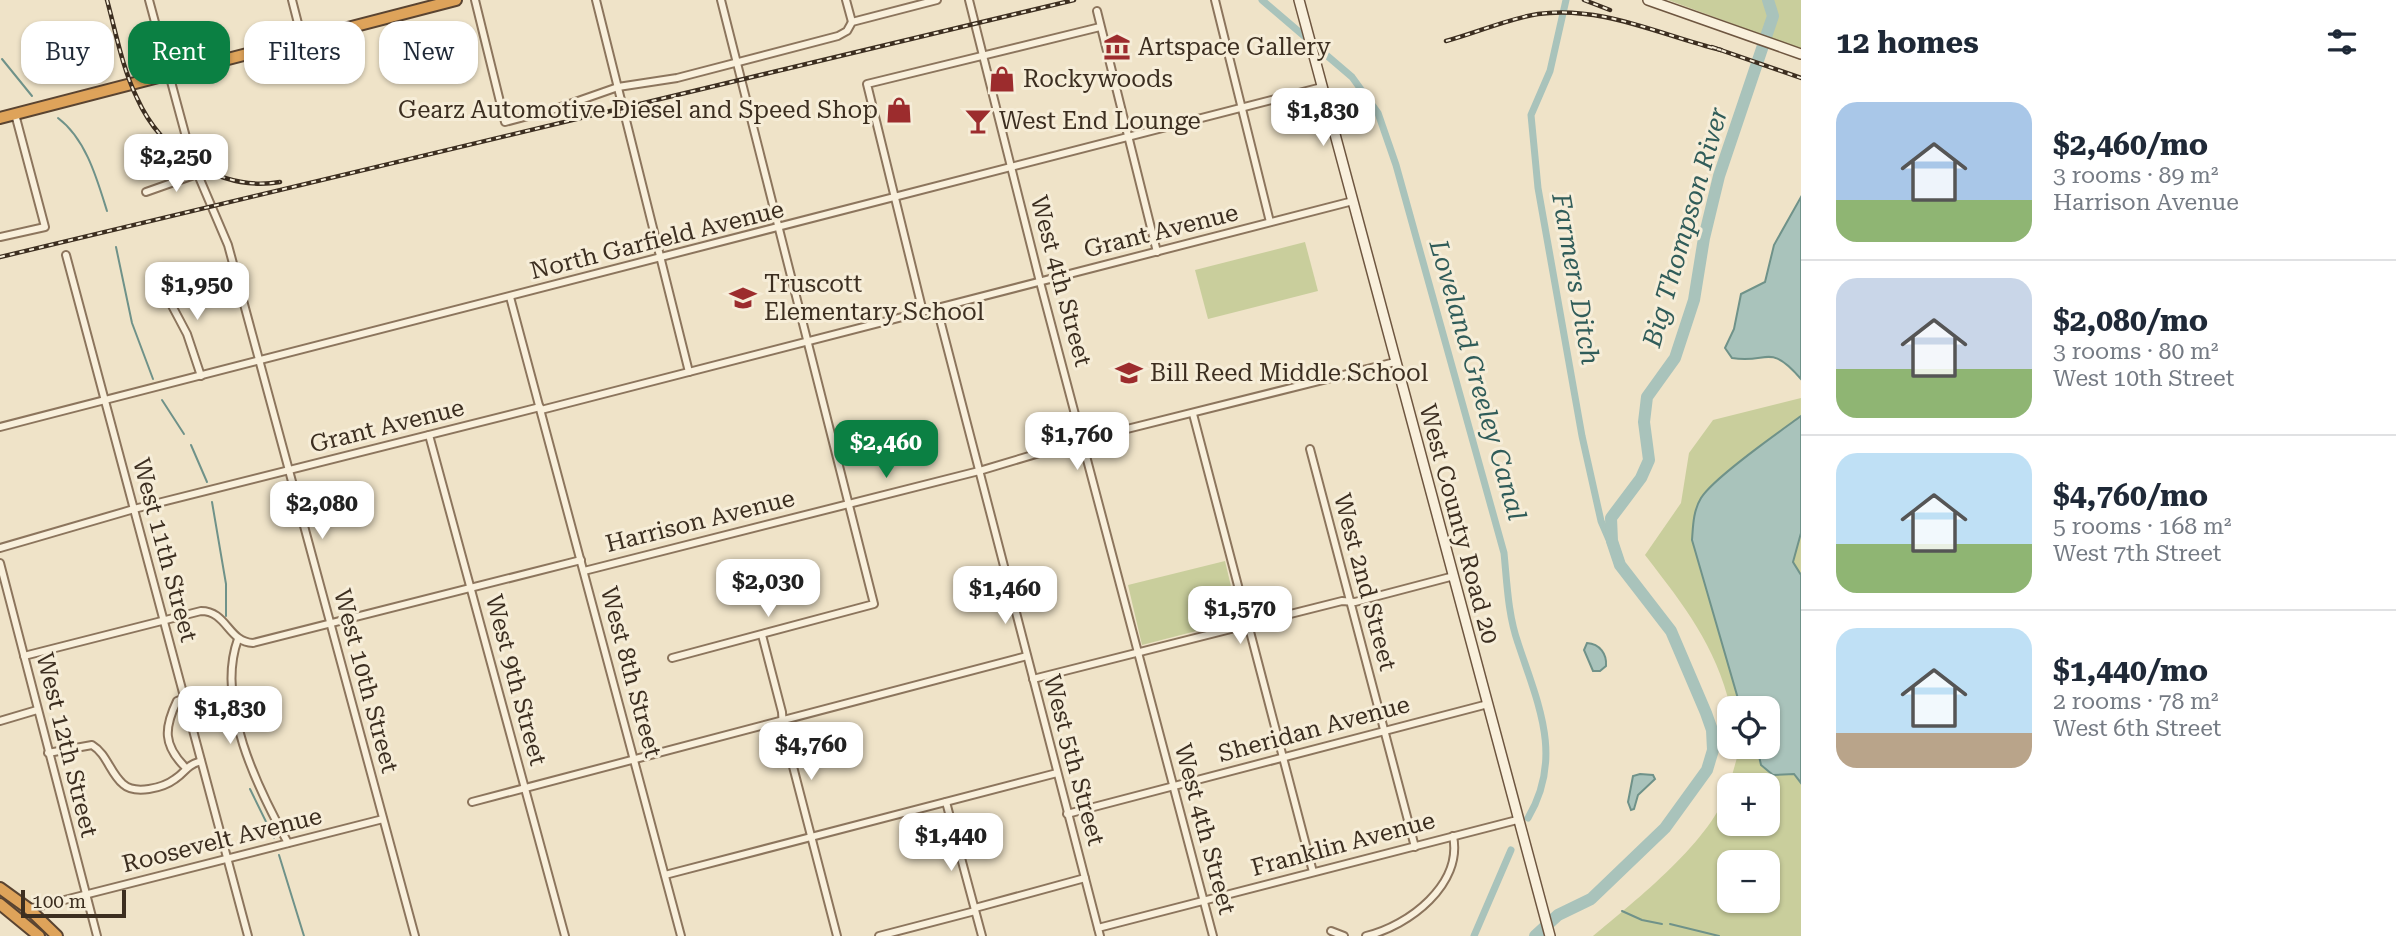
<!DOCTYPE html>
<html lang="en">
<head>
<meta charset="utf-8">
<style>
  :root { --surface:#fff; --page:#f6f6f7; --text:#1f2937; --muted:#747a83; --line:#e0e1e3; --accent:#0b8043 }
  body { margin:0; font-family:"Roboto Serif",serif; background:var(--page); color:var(--text); height:100vh; display:flex; flex-direction:column; font-size:26px; white-space:nowrap }
  * { box-sizing:border-box; margin:0 }
  p { font-size:23px; color:var(--muted) }
  .icon { flex:none; width:38px; height:38px; fill:none; stroke:currentColor; stroke-width:2; stroke-linecap:round; stroke-linejoin:round }
  .map { position:relative; flex:1; overflow:hidden }
  .panel { display:flex; flex-direction:column; background:var(--surface); width:595px }
  .panel>* { flex:none }
  .hud { position:absolute; left:21px; top:21px; width:665px; height:63px; display:flex; gap:14px }
  .controls { position:absolute; left:1717px; top:696px; display:grid; gap:14px }
  .controls a { display:grid; place-items:center; width:63px; height:63px; border-radius:14px; background:var(--surface); box-shadow:0 2px 5px #0004; font-size:35px }
  .scale { position:absolute; left:21px; bottom:18px; width:105px; box-sizing:border-box; padding-left:7px; border:4px solid #3c2e20; border-top:0; font-size:19px; line-height:24px; white-space:nowrap; color:#3c2e20; -webkit-text-stroke:5px #f6edd8; paint-order:stroke }
  .price { position:absolute; translate:-50% -60px; padding:0 16px; border-radius:14px; background:#fff; color:#222; font-size:23px; line-height:46px; filter:drop-shadow(0 2px 4px #0008) }
  .price::after { content:''; position:absolute; left:50%; top:42px; width:21px; height:16px; margin-left:-10px; background:inherit; clip-path:polygon(0 0,100% 0,50% 100%) }
  .price.active { background:var(--accent); color:#fff }
  ul { padding:0; list-style:none }
  li { display:flex; align-items:center; gap:21px; height:175px; padding:0 35px }
  li+li { border-top:2px solid var(--line) }
  li span { display:grid; place-items:center; flex:none; width:196px; height:140px; border-radius:21px; color:#555 }
  li>.icon { margin-inline-start:auto }
  span .icon { width:84px; height:84px; fill:#fffc; stroke-width:1 }
  li b { font-size:30px }
  h2 { display:flex; justify-content:space-between; align-items:center; height:84px; padding:0 35px; font-size:30px }
  .pill { padding:0 24px; border-radius:21px; background:var(--surface); box-shadow:0 2px 5px #0004; font-size:24px; line-height:63px }
  .pill.active { background:var(--accent); color:#fff }
  main { display:flex; flex:1; min-height:0 }
  .map>svg:first-child { display:block }
</style>
</head>
<body>
<main>
<div class="map">
<svg width="1801" height="936" viewBox="0 0 1801 936">
  <rect width="100%" height="100%" fill="#efe3c8"/>
  <!-- green -->
  <g fill="#c9ce9c" fill-rule="evenodd">
    <polygon points="1668,0 1801,0 1801,49"/>
    <polygon points="1305,242 1318,291 1208,319 1195,270"/>
    <path d="M 1801,398 L 1801,936 L 1593,936 C 1635,901 1714,839 1729,786 L 1729,824 L 1768,824 L 1768,786 L 1729,786 L 1740,747 L 1768,747 L 1768,709 L 1731,709 C 1715,644 1685,607 1645,555 L 1681,503 L 1689,453 L 1713,420 ZM 1729,863 L 1768,863 L 1768,901 L 1729,901 Z"/>
    <polygon points="1225,561 1239,620 1142,645 1128,585"/>
  </g>
  <!-- water -->
  <g fill="#a9c3bb" stroke="#6f9289" stroke-width="2">
    <path d="M 1801,197 L 1801,379 C 1769,342 1769,364 1732,358 L 1725,348 L 1734,329 L 1741,294 L 1765,282 L 1774,245 Z"/>
    <path d="M 1801,416 L 1801,533 L 1793,562 L 1801,575 L 1801,783 L 1794,774 L 1773,775 L 1761,765 L 1757,747 L 1768,747 L 1768,709 L 1741,709 L 1692,540 C 1693,527 1693,511 1701,498 C 1713,478 1779,432 1801,416 Z"/>
    <path d="M 1587,643 C 1600,644 1607,654 1606,666 L 1600,671 L 1593,671 L 1584,650 Z"/>
    <polygon points="1640,774 1653,775 1655,779 1638,795 1634,809 1631,810 1628,802 1633,776"/>
  </g>
  <g fill="none" stroke-linecap="round" stroke-linejoin="round">
    <!-- stream -->
    <g stroke="#6f9289" stroke-width="2">
      <polyline points="2,59 32,96"/>
      <path d="M 58,118 C 86,139 97,179 107,211"/>
      <polyline points="116,247 132,323 153,379"/>
      <polyline points="162,400 184,434"/>
      <polyline points="191,445 207,482"/>
      <polyline points="212,502 226,584 226,616"/>
      <polyline points="250,789 274,838"/>
      <polyline points="279,855 304,936"/>
      <polyline points="1622,911 1642,920 1662,924"/>
      <polyline points="1670,924 1719,936"/>
    </g>
    <!-- canal -->
    <g stroke="#a9c3bb" stroke-width="7">
      <path d="M 1262,0 L 1352,77 L 1378,113 L 1396,165 L 1504,553 C 1507,583 1508,615 1518,643 C 1538,704 1564,757 1528,818"/>
      <polyline points="1566,0 1550,71 1531,115 1538,188 1582,436 1601,521 1620,565"/>
      <polyline points="1474,936 1511,850"/>
    </g>
    <!-- river -->
    <polyline stroke="#a9c3bb" stroke-width="12" points="1535,936 1558,915 1591,899 1665,828 1707,770 1713,750 1712,730 1706,713 1671,631 1620,565 1612,541 1611,518 1641,478 1649,460 1644,422 1647,397 1675,358 1694,300 1704,238 1719,176 1773,16 1768,0"/>
    <!-- street casing -->
    <g stroke="#8c755d" stroke-width="10">
      <g id="street">
        <polyline points="149,0 193,163 228,245 415,936"/>
        <polyline points="292,0 302,39"/>
        <polyline points="475,0 505,122 558,108 618,87 677,78 838,36 847,31 852,22 937,0"/>
        <polyline points="596,0 689,372"/>
        <polyline points="846,0 852,22"/>
        <polyline points="969,0 1040,282 1213,936"/>
        <polyline points="1215,0 1270,222"/>
        <polyline points="1097,11 1157,252"/>
        <polyline points="146,192 197,174"/>
        <polyline points="0,237 45,227 15,114"/>
        <polyline points="66,255 248,936"/>
        <polyline points="160,283 187,334 201,376"/>
        <polyline points="510,297 681,936"/>
        <polyline points="937,308 1100,936"/>
        <polyline points="923,312 867,84 1100,27"/>
        <polyline points="541,410 1353,201"/>
        <polyline points="1193,414 1313,872"/>
        <polyline points="0,427 1322,87"/>
        <polyline points="429,435 565,936"/>
        <polyline points="1310,449 1415,847"/>
        <polyline points="0,548 134,509 540,407"/>
        <polyline points="0,563 97,936"/>
        <polyline points="584,571 979,471 1083,440 1395,362"/>
        <polyline points="762,635 782,712 783,728 837,936"/>
        <path d="M 238,639 C 215,702 258,789 288,843"/>
        <path d="M 24,656 L 201,611 C 227,611 228,642 253,643 L 581,560"/>
        <polyline points="672,658 874,604 721,0"/>
        <polyline points="1033,679 1342,601 1355,602 1454,576"/>
        <path d="M 184,698 L 177,701 C 164,728 163,745 185,767"/>
        <polyline points="0,721 37,710"/>
        <path d="M 48,753 L 92,745 C 107,754 110,773 123,784 C 135,795 163,788 175,779 C 187,771 185,766 201,761"/>
        <polyline points="472,802 1027,656"/>
        <polyline points="946,802 982,936"/>
        <polyline points="1067,814 1488,704"/>
        <polyline points="665,875 1057,773"/>
        <polyline points="975,908 1085,878"/>
        <polyline points="29,909 383,819"/>
        <polyline points="1098,928 1517,820"/>
        <polyline points="1331,931 1344,936"/>
        <polyline points="879,936 975,911"/>
        <path d="M 1366,936 C 1409,926 1463,884 1453,836"/>
      </g>
    </g>
    <!-- secondary casing -->
    <g stroke="#6e5640" stroke-width="12">
      <g id="secondary">
        <polyline points="1299,0 1550,936"/>
        <polyline points="1648,0 1801,54"/>
      </g>
    </g>
    <!-- highway casing -->
    <g stroke="#5a4431" stroke-width="14">
      <g id="highway">
        <polyline points="0,118 456,0"/>
        <polyline points="0,888 29,909 57,936"/>
        <polyline points="0,904 39,936"/>
      </g>
    </g>
    <!-- street -->
    <use href="#street" stroke="#f9f0dc" stroke-width="6"/>
    <!-- secondary -->
    <use href="#secondary" stroke="#f9f0dc" stroke-width="9"/>
    <!-- highway -->
    <use href="#highway" stroke="#dea35a" stroke-width="10"/>
    <!-- rail casing -->
    <g stroke="#3c2e20" stroke-width="4.5">
      <g id="rail">
        <path d="M 107,0 C 116,33 122,67 137,98 C 161,152 220,192 280,182"/>
        <polyline points="1584,0 1610,10"/>
        <path d="M 1446,41 C 1476,33 1507,19 1538,14 C 1601,5 1660,35 1721,50"/>
        <polyline points="1712,47 1801,78"/>
        <polyline points="0,257 1074,0"/>
      </g>
    </g>
    <!-- rail -->
    <use href="#rail" stroke="#f6edd8" stroke-width="2" stroke-dasharray="5" stroke-linecap="butt"/>
  </g>
  <!-- icons -->
  <defs>
    <g id="museum-bare" transform="scale(2.1)"><path d="M0-6L6-3V-2H-6V-3ZM-5-1h2V3h-2ZM-1-1h2V3h-2ZM3-1h2V3H3ZM-6 4H6V6H-6Z" fill="#9c2c2d" stroke="#f6edd8" stroke-width="2.5" paint-order="stroke"/></g>
    <g id="shop-bare" transform="scale(2.1)"><path d="M-5-2.5h2.3a2.7 3.5 0 0 1 5.4 0H5L5.5 6h-11ZM-1.5-2.5h3a1.5 2.3 0 0 0-3 0Z" fill="#9c2c2d" stroke="#f6edd8" stroke-width="2.5" paint-order="stroke"/></g>
    <g id="bar-bare" transform="scale(2.1)"><path d="M-6-5H6L.8 .8V4.5H3.5V6h-7V4.5H-.8V.8Z" fill="#9c2c2d" stroke="#f6edd8" stroke-width="2.5" paint-order="stroke"/></g>
    <g id="school-bare" transform="scale(2.1)"><path d="M0-5L7-2L0 1L-7-2ZM-4 1L0 2.5L4 1V4Q0 6-4 4Z" fill="#9c2c2d" stroke="#f6edd8" stroke-width="2.5" paint-order="stroke"/></g>
  </defs>
  <g fill-rule="evenodd">
    <use href="#museum-bare" x="1117" y="47"/>
    <use href="#shop-bare" x="1002" y="79"/>
    <use href="#shop-bare" x="899" y="110"/>
    <use href="#bar-bare" x="978" y="121"/>
    <use href="#school-bare" x="743" y="298"/>
    <use href="#school-bare" x="1129" y="373"/>
  </g>
  <g text-anchor="middle" dominant-baseline="central" stroke-width="6" stroke-linejoin="round" paint-order="stroke">
    <!-- poi labels -->
    <g font-size="24" fill="#3c2e20" stroke="#f6edd8" text-anchor="start">
      <text x="1138" y="47">Artspace Gallery</text>
      <text x="1023" y="79">Rockywoods</text>
      <text x="878" y="110" text-anchor="end">Gearz Automotive Diesel and Speed Shop</text>
      <text x="999" y="121">West End Lounge</text>
      <text x="764" y="284">Truscott<tspan x="764" dy="28">Elementary School</tspan></text>
      <text x="1150" y="373">Bill Reed Middle School</text>
    </g>
    <!-- street labels -->
    <g font-size="24" fill="#3c2e20" stroke="#f6edd8">
      <text transform="translate(1161 231) rotate(-14)">Grant Avenue</text>
      <text transform="translate(657 240) rotate(-14)">North Garfield Avenue</text>
      <text transform="translate(1061 281) rotate(75)">West 4th Street</text>
      <text transform="translate(387 426) rotate(-14)">Grant Avenue</text>
      <text transform="translate(700 521) rotate(-14)">Harrison Avenue</text>
      <text transform="translate(1459 524) rotate(75)">West County Road 20</text>
      <text transform="translate(165 550) rotate(75)">West 11th Street</text>
      <text transform="translate(1365 582) rotate(75)">West 2nd Street</text>
      <text transform="translate(631 672) rotate(75)">West 8th Street</text>
      <text transform="translate(516 680) rotate(75)">West 9th Street</text>
      <text transform="translate(366 681) rotate(75)">West 10th Street</text>
      <text transform="translate(1314 729) rotate(-15)">Sheridan Avenue</text>
      <text transform="translate(67 745) rotate(76)">West 12th Street</text>
      <text transform="translate(1074 760) rotate(75)">West 5th Street</text>
      <text transform="translate(1205 829) rotate(75)">West 4th Street</text>
      <text transform="translate(222 840) rotate(-14)">Roosevelt Avenue</text>
      <text transform="translate(1343 844) rotate(-15)">Franklin Avenue</text>
    </g>
    <!-- water labels -->
    <g font-size="26" font-style="italic" fill="#305c59" stroke="#f6edd8">
      <text transform="translate(1685 227) rotate(-74)">Big Thompson River</text>
      <text transform="translate(1576 279) rotate(80)">Farmers Ditch</text>
      <text transform="translate(1478 380) rotate(74)">Loveland Greeley Canal</text>
    </g>
  </g>
</svg>
<div class="controls">
<a><svg class="icon" aria-label="locate" viewBox="0 0 24 24"><circle cx="12" cy="12" r="6"/><path d="M12 2v4M12 18v4M2 12h4M18 12h4"/></svg></a>
<a>+</a>
<a>−</a>
</div>
<div class="scale">100 m</div>
<b class="price" style="left:1323px;top:148px">$1,830</b>
<b class="price" style="left:176px;top:194px">$2,250</b>
<b class="price" style="left:197px;top:322px">$1,950</b>
<b class="price" style="left:1077px;top:472px">$1,760</b>
<b class="price active" style="left:886px;top:480px">$2,460</b>
<b class="price" style="left:322px;top:541px">$2,080</b>
<b class="price" style="left:768px;top:619px">$2,030</b>
<b class="price" style="left:1005px;top:626px">$1,460</b>
<b class="price" style="left:1240px;top:646px">$1,570</b>
<b class="price" style="left:230px;top:746px">$1,830</b>
<b class="price" style="left:811px;top:782px">$4,760</b>
<b class="price" style="left:951px;top:873px">$1,440</b>
<div class="hud">
<a class="pill">Buy</a>
<a class="pill active">Rent</a>
<a class="pill">Filters</a>
<a class="pill">New</a>
</div>
</div>
<section class="panel">
<h2>12 homes<svg class="icon" aria-label="filters" viewBox="0 0 24 24"><path d="M4 7h16M4 17h16"/><circle cx="9" cy="7" r="2"/><circle cx="15" cy="17" r="2"/></svg></h2>
<ul>
<li><span style="background:linear-gradient(#a9c7e8 70%,#8fb573 0)"><svg class="icon" aria-label="home" viewBox="0 0 24 24"><path d="M3 11l9-7 9 7M6 9v11h12V9"/></svg></span><div><b>$2,460/mo</b><p>3 rooms · 89 m²</p><p>Harrison Avenue</p></div></li>
<li><span style="background:linear-gradient(#c9d6e8 65%,#8fb573 0)"><svg class="icon" aria-label="home" viewBox="0 0 24 24"><path d="M3 11l9-7 9 7M6 9v11h12V9"/></svg></span><div><b>$2,080/mo</b><p>3 rooms · 80 m²</p><p>West 10th Street</p></div></li>
<li><span style="background:linear-gradient(#bfe0f5 65%,#8fb573 0)"><svg class="icon" aria-label="home" viewBox="0 0 24 24"><path d="M3 11l9-7 9 7M6 9v11h12V9"/></svg></span><div><b>$4,760/mo</b><p>5 rooms · 168 m²</p><p>West 7th Street</p></div></li>
<li><span style="background:linear-gradient(#bfe0f5 75%,#b9a48a 0)"><svg class="icon" aria-label="home" viewBox="0 0 24 24"><path d="M3 11l9-7 9 7M6 9v11h12V9"/></svg></span><div><b>$1,440/mo</b><p>2 rooms · 78 m²</p><p>West 6th Street</p></div></li>
</ul>
</section>
</main>
</body>
</html>
